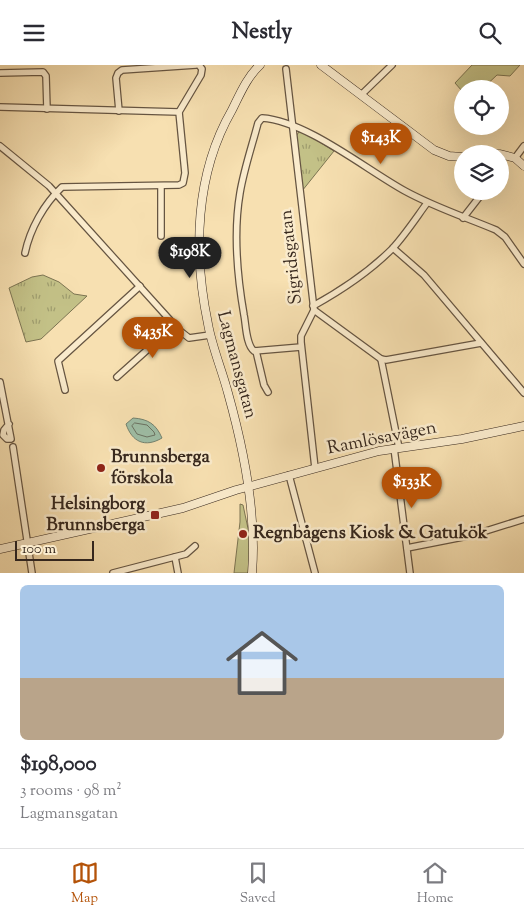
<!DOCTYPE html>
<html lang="en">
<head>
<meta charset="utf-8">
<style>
  :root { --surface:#fff; --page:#f2f2f3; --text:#2b2b33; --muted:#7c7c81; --line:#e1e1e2; --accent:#b45309 }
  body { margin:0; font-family:"Sorts Mill Goudy",serif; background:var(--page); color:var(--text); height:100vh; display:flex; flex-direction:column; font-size:19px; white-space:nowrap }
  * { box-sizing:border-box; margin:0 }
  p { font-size:16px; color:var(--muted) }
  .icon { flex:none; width:28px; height:28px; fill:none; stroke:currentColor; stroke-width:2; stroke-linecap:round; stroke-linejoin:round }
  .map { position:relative; height:508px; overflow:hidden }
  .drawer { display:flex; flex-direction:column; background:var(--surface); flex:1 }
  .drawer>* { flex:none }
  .fabs { position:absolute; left:454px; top:15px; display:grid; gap:10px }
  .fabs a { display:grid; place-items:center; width:55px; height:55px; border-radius:50%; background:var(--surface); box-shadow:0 5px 20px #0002; font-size:25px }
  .scale { position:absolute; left:15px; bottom:12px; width:79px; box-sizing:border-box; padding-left:5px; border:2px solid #36271d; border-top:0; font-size:14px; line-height:18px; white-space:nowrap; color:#36271d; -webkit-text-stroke:4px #faebcc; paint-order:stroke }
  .price { position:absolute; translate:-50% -42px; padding:0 11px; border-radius:18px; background:var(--accent); color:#fff; font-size:16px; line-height:32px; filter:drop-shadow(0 1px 2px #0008) }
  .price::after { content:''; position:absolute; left:50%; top:30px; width:15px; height:11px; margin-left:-8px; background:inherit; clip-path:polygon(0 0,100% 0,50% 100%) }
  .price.active { background:#222; color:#fff }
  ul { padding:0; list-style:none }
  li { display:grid; align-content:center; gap:10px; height:265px; padding:0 20px }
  li span { display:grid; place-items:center; height:155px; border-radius:8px; color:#555 }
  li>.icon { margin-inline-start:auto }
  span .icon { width:90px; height:90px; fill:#fffc; stroke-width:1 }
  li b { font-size:21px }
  header { display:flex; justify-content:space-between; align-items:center; height:65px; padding:0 20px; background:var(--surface); font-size:22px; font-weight:700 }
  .tabs { display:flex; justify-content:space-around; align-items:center; height:70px; border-top:1px solid var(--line); background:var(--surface); font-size:14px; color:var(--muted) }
  .tabs a { display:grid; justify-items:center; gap:2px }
  .tabs .active { color:var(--accent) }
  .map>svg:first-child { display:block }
</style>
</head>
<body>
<header><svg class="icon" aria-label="menu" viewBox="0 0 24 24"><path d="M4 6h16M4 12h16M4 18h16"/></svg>Nestly<svg class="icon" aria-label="search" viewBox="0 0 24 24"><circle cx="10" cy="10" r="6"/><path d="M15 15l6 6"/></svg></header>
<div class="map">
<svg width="524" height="508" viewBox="0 0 524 508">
  <defs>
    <pattern id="park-tufts" width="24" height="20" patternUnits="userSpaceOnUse" patternTransform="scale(1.25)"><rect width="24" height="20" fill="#c3c187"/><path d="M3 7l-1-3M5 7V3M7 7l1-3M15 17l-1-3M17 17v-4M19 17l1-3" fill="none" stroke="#9f9d6e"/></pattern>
  </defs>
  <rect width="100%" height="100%" fill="#f7e0b1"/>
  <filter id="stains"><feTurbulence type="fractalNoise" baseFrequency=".004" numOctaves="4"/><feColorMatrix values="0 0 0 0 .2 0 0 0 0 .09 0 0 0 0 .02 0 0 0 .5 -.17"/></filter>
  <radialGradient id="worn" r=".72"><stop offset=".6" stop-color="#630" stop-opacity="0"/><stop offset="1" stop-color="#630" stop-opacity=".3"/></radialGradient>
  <!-- green -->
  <g fill="#c3c187" stroke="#7c7452">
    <polygon points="472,0 520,0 510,11 497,10 482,24 462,24 462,26 455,18"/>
    <polygon points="240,439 243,440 250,473 249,508 234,508 240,457"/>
  </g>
  <!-- park -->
  <g fill="url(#park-tufts)" stroke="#7c7452">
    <polygon points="302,66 334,86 302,126 296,71 299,67"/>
    <polygon points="43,210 59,217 74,229 87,231 41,274 26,277 9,223 32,212"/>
  </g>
  <!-- water -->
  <path fill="#9ebea6" stroke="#74826f" d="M 133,353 C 148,354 156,359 162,373 C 145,383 132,377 126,359 Z"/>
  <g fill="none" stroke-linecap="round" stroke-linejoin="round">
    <!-- shore -->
    <polygon stroke="#6a7262" stroke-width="1" points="135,358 147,360 154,367 155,370 147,372 137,369 132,361"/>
    <!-- street casing -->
    <g stroke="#665542" stroke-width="8">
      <g id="street">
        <polyline points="286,4 314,245 301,271 301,277 315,403"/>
        <polyline points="0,8 43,7 46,11 47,44"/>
        <polyline points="361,30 392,0"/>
        <polyline points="0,42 179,47"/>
        <polyline points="119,46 116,13 118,8 122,5 196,0"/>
        <polyline points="0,81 49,121 179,265 189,273 210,270"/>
        <polyline points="515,93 524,81"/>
        <polyline points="463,153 484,126"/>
        <polyline points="161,171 161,121"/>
        <polyline points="393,183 424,210 524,328"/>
        <path d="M 25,188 C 30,164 44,139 62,122 L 179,120 L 183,118 L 185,108 L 179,47 L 201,10 L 202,4 L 199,0"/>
        <path d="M 313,241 C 342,225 368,208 392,184 C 405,170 416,153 427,138"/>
        <polyline points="314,245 381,294 399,383"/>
        <path d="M 301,282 L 254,286 C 246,280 246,260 244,250 C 237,210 233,169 240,128 C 244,104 252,81 258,58 L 262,53 C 307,56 365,104 405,126 C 434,142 465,152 496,165 L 505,172 L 524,199"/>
        <polyline points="256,286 264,320 268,327"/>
        <polyline points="381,294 386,295 481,278"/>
        <polyline points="117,312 175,260"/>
        <polyline points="0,317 11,374 7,374 3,370 4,365 9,359"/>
        <polyline points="65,325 58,296 140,221"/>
        <polyline points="13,382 32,508"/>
        <polyline points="394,383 410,508"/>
        <polyline points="289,410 315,508"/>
        <polyline points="407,483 473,470 524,454"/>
        <polyline points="175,492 178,508"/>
        <polyline points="113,508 186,489 195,481"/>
      </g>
    </g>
    <!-- secondary casing -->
    <g stroke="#36271d" stroke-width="9">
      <g id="secondary">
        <polyline points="321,0 434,85 449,91 462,92"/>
        <polyline points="489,89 497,89"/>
        <polyline points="500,89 515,93 524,101"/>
        <polyline points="0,484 183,443 236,425 379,386 462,374 524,361"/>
        <path d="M 252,508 C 257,448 244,385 228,328 C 222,305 212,282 208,259 C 193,187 195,109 232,45 C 240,29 247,12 260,0"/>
      </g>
    </g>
    <!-- street -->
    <use href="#street" stroke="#faebcc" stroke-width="5.5"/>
    <!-- secondary -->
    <use href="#secondary" stroke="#faebcc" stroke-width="8"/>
  </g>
  <!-- markers -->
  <g fill="#8f2418" stroke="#faebcc" stroke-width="2">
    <circle cx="101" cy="403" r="5"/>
    <rect x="150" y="445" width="10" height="10" rx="2.5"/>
    <circle cx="243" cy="469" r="5"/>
  </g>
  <g text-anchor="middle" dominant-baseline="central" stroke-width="5" stroke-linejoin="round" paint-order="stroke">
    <!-- street labels -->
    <g font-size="18" fill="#36271d" stroke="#faebcc">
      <text transform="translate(292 192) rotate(-96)">Sigridsgatan</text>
      <text transform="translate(236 300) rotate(75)">Lagmansgatan</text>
      <text transform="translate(382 374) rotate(-11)">Ramlösavägen</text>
    </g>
    <!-- poi labels -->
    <g font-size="18" font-weight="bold" fill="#36271d" stroke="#faebcc" text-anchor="start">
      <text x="111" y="393">Brunnsberga<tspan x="111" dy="21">förskola</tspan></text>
      <text x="145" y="440" text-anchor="end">Helsingborg<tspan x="145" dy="21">Brunnsberga</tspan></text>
      <text x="253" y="469">Regnbågens Kiosk &amp; Gatukök</text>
    </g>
  </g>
  <rect width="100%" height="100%" filter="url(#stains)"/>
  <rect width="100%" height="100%" fill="url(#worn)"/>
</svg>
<div class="fabs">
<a><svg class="icon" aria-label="locate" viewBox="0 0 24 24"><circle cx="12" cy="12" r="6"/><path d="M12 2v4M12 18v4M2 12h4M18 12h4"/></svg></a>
<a><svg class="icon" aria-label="layers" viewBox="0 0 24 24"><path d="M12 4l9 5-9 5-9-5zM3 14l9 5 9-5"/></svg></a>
</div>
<div class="scale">100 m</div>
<b class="price" style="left:381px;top:100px">$143K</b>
<b class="price active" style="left:190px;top:214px">$198K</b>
<b class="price" style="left:153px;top:294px">$435K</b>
<b class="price" style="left:412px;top:444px">$133K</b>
</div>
<section class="drawer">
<ul>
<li><span style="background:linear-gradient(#a9c7e8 60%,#b9a48a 0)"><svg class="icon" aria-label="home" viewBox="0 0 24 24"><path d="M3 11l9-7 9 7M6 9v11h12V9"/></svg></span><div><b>$198,000</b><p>3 rooms · 98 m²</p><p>Lagmansgatan</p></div></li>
</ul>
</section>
<nav class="tabs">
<a class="active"><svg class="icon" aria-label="map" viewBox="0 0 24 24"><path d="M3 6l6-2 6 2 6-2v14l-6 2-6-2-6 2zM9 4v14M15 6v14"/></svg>Map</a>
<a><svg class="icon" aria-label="saved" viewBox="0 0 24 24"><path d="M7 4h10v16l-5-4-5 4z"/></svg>Saved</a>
<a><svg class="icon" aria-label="home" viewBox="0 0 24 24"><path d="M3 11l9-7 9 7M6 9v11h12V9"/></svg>Home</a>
</nav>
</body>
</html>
